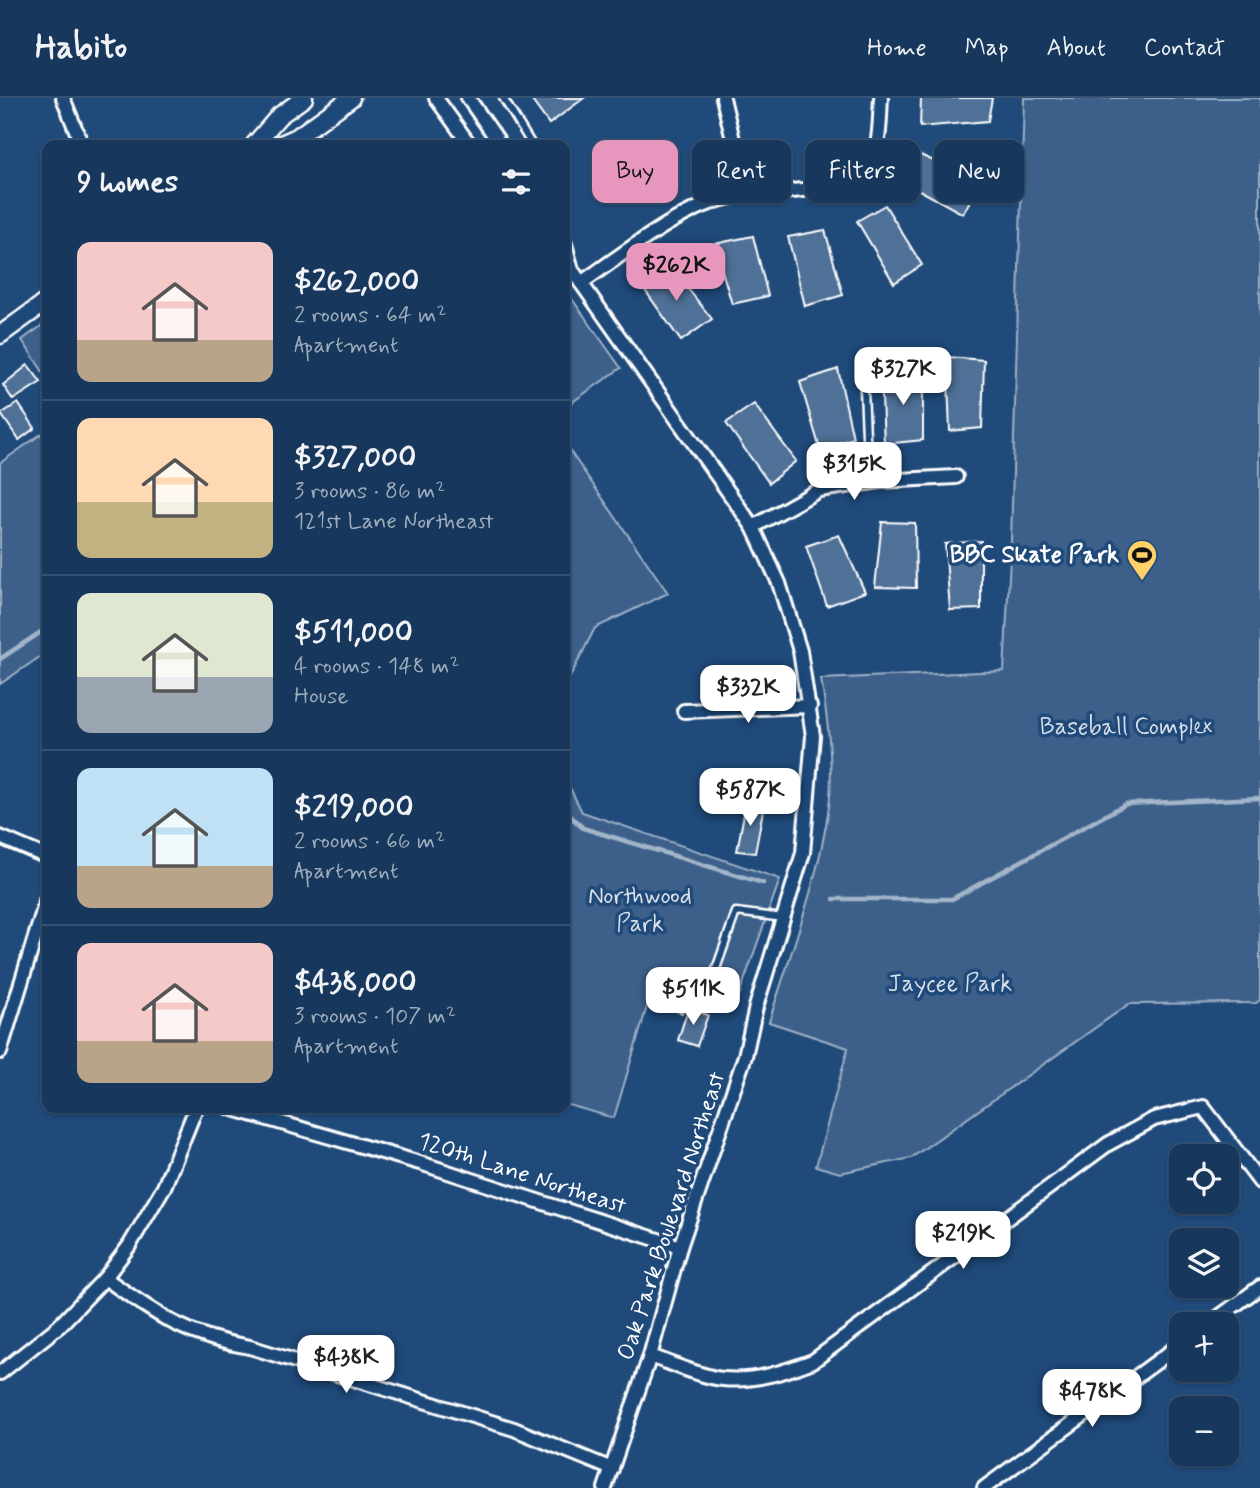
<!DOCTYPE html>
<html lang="en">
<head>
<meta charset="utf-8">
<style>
  :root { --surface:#17385c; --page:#203f62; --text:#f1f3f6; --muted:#9eacbb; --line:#365272; --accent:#e797bd }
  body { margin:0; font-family:Mynerve,sans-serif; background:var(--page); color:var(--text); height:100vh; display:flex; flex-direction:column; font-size:26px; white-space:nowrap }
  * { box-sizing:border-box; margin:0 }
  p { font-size:23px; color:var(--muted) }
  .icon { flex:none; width:38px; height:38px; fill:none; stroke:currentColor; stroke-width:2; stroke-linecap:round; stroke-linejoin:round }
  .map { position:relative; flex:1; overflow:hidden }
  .panel { position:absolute; left:42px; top:42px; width:528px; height:973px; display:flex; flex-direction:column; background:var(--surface); border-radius:14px; box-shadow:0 2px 5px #0004,0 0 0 2px var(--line) }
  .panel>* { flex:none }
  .banner { position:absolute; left:592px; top:42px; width:564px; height:63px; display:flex; gap:14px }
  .tools { position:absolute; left:1169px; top:1046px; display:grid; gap:14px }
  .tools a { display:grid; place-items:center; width:70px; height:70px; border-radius:14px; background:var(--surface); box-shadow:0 2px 5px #0004,0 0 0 2px var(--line); font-size:35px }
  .price { position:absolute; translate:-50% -60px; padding:0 16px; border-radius:14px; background:#fff; color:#222; font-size:23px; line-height:46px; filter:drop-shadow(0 2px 4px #0008) }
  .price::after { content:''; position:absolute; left:50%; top:42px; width:21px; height:16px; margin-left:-10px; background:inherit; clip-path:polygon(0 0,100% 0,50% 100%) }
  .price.current { background:var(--accent); color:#111 }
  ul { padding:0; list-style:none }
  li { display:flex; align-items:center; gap:21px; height:175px; padding:0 35px }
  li+li { border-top:2px solid var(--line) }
  li span { display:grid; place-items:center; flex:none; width:196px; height:140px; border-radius:14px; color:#555 }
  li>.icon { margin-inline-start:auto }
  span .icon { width:84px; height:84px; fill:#fffc; stroke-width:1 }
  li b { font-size:30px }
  h2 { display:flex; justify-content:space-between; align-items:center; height:84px; padding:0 35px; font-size:30px }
  .pill { padding:0 24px; border-radius:14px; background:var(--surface); box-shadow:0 2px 5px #0004,0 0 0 2px var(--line); font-size:24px; line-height:63px }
  .pill.current { background:var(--accent); color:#111 }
  header { display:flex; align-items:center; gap:42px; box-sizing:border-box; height:98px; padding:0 35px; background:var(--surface); border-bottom:2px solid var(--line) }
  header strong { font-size:33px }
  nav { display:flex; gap:38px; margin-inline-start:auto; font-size:24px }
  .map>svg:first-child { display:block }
</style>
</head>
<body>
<header>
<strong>Habito</strong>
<nav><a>Home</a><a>Map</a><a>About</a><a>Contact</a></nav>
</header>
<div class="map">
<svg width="1260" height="1390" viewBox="0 0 1260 1390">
  <rect width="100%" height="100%" fill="#1f4a7a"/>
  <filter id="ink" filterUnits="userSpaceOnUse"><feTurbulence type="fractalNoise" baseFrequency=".0143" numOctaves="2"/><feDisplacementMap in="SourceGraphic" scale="14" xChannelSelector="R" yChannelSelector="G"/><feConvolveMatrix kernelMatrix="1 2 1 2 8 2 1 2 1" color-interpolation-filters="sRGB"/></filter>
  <g filter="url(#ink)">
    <!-- green -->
    <g fill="#3c618b" stroke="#9eb0c5" stroke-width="2">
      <path d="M 1024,0 L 1260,0 L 1260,902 L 1256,905 L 1129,906 L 911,1060 L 840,1075 L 816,1068 L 848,950 L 769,924 C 791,853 819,782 829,708 C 834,672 827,617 821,581 L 1004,573 L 1011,441 Z"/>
      <polygon points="565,191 621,270 565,309"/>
      <polygon points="47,224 47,280 22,242"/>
      <polygon points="47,332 47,554 0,586 0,365"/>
      <polygon points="565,346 668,495 595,530 565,589"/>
      <polygon points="565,680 582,714 780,781 736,906 654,885 614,1020 565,1006"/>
    </g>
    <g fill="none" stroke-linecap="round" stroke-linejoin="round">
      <!-- stream -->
      <g stroke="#a3b5c8" stroke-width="4.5">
        <polyline points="0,561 47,530"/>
        <polyline points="565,713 583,730 763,785"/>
        <polyline points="834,801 952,801 1126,706 1260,700"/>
      </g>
    </g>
    <!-- building -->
    <g fill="#507197" stroke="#fff" stroke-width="2">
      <polygon points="530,0 584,0 549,26"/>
      <polygon points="921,0 992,0 988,23 920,29"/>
      <polygon points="916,55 980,84 963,116 901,82"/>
      <polygon points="885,107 922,167 894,185 857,123"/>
      <polygon points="825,132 843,197 805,208 788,139"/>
      <polygon points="753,138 768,198 732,206 714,146"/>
      <polygon points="669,167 712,221 681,243 642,188"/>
      <polygon points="947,259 984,262 982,330 950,333"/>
      <polygon points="28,267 41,284 13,302 3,287"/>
      <polygon points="838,271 853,340 820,351 800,284"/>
      <polygon points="923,274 923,342 884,346 881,275"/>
      <polygon points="18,305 35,330 19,342 1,316"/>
      <polygon points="754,306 796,363 769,385 726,325"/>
      <polygon points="882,424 915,425 916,490 875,489"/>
      <polygon points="839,437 865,494 827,508 806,448"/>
      <polygon points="981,443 981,511 950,512 945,446"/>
      <polygon points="746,705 764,707 755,755 737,753"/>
      <polygon points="671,893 689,897 682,915 663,908"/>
      <polygon points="688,911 708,917 697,948 678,942"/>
    </g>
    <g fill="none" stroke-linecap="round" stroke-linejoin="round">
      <!-- lane casing -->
      <g stroke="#fff" stroke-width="11">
        <g id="lane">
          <polyline points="503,0 532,47"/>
          <polyline points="864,291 868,385"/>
          <polyline points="716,871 736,814 783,820"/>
        </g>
      </g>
      <!-- street casing -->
      <g stroke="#fff" stroke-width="18">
        <g id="street">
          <polyline points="63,0 82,47"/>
          <polyline points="436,0 470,47"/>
          <polyline points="468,0 501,47"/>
          <polyline points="723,0 746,96"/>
          <polyline points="565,146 572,172 753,429 779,485 800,553 813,638 803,755 756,909 745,958 680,1149 650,1258 605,1390"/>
          <path d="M 581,185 C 625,155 689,102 743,97 C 770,94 844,93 862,75 C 882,55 879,26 881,0"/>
          <polyline points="753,429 819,392 880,383 956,379"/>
          <polyline points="684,613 810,608"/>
          <polyline points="0,739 47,759"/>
          <polyline points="0,954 47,800"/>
          <polyline points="230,1010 420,1065 680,1149"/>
          <path d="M 105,1180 C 156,1216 186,1239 250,1249 L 514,1331 L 612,1371"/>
          <polyline points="1208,1227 1260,1189"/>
          <path d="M 650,1258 C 671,1265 701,1279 723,1281 C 755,1284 783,1274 813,1263 L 1108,1046 L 1154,1021 L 1203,1009 L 1260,1084"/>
          <polyline points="0,1275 59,1228 105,1180 129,1148 164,1089 196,1010"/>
          <polyline points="984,1390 1181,1246"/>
        </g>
      </g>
      <!-- secondary casing -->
      <g stroke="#fff" stroke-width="21">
        <g id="secondary">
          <polyline points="254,47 279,18 304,0"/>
          <polyline points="279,47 297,39 351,0"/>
          <polyline points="0,237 47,203"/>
        </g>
      </g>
      <!-- lane -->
      <use href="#lane" stroke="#1f4a7a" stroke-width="6"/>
      <!-- street -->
      <use href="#street" stroke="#1f4a7a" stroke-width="12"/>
      <!-- secondary -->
      <use href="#secondary" stroke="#1f4a7a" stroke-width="16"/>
    </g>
  </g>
  <!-- icons -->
  <defs>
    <g id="stadium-pin" transform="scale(1.575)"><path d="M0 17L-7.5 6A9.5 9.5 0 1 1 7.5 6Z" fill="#ffd166" stroke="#1f4a7a"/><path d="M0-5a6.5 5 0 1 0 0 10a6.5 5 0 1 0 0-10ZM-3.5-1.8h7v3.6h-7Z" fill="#111"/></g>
  </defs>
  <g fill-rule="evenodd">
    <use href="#stadium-pin" x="1142" y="457"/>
  </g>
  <g text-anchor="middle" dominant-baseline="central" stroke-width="7" stroke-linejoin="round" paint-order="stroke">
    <!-- poi labels -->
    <g font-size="24" font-weight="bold" fill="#fff" stroke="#1f4a7a" text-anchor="end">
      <text x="1119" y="457">BBC Skate Park</text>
    </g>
    <!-- park labels -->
    <g font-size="24" fill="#d8dfe8" stroke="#1f4a7a">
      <text x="1126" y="629">Baseball Complex</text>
      <text x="640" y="798">Northwood<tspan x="640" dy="28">Park</tspan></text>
      <text x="950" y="886">Jaycee Park</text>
    </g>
    <!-- street labels -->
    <g font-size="24" fill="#fff" stroke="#1f4a7a">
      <text transform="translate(522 1076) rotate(18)">120th Lane Northeast</text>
      <text transform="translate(672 1118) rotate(-72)">Oak Park Boulevard Northeast</text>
    </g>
  </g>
</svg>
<div class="tools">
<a><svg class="icon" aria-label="locate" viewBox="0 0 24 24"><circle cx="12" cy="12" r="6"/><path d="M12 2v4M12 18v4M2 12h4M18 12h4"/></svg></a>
<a><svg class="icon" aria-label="layers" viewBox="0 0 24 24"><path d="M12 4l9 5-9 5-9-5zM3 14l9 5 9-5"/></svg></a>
<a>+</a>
<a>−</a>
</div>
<b class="price current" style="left:676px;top:205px">$262K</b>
<b class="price" style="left:903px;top:309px">$327K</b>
<b class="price" style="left:854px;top:404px">$315K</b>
<b class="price" style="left:748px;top:627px">$332K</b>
<b class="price" style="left:750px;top:730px">$587K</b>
<b class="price" style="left:693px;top:929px">$511K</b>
<b class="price" style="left:963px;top:1173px">$219K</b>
<b class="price" style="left:346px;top:1297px">$438K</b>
<b class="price" style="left:1092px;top:1331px">$478K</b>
<div class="banner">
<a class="pill current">Buy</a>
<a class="pill">Rent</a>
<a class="pill">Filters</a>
<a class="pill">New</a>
</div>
<section class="panel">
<h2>9 homes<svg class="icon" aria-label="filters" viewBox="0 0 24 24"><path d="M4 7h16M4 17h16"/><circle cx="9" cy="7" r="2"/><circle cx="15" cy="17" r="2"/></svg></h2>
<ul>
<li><span style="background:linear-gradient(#f6c9c9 70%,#b9a48a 0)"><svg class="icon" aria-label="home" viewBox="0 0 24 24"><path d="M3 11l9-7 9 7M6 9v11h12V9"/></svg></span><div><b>$262,000</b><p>2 rooms · 64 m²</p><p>Apartment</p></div></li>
<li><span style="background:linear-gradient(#ffd9b3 60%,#c2b280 0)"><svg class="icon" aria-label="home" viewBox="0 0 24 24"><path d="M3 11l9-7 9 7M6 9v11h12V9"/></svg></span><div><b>$327,000</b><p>3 rooms · 86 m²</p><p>121st Lane Northeast</p></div></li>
<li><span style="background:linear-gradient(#dfe7d0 60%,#9aa5b1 0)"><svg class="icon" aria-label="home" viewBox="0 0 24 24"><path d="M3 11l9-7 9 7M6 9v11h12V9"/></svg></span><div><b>$511,000</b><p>4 rooms · 148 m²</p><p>House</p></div></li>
<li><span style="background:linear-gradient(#bfe0f5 70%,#b9a48a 0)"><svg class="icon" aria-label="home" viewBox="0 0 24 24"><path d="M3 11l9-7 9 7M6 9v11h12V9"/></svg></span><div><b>$219,000</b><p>2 rooms · 66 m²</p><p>Apartment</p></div></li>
<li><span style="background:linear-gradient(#f6c9c9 70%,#b9a48a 0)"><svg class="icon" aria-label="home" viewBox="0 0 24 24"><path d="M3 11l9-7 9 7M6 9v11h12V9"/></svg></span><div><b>$438,000</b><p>3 rooms · 107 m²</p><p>Apartment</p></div></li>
</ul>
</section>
</div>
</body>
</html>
